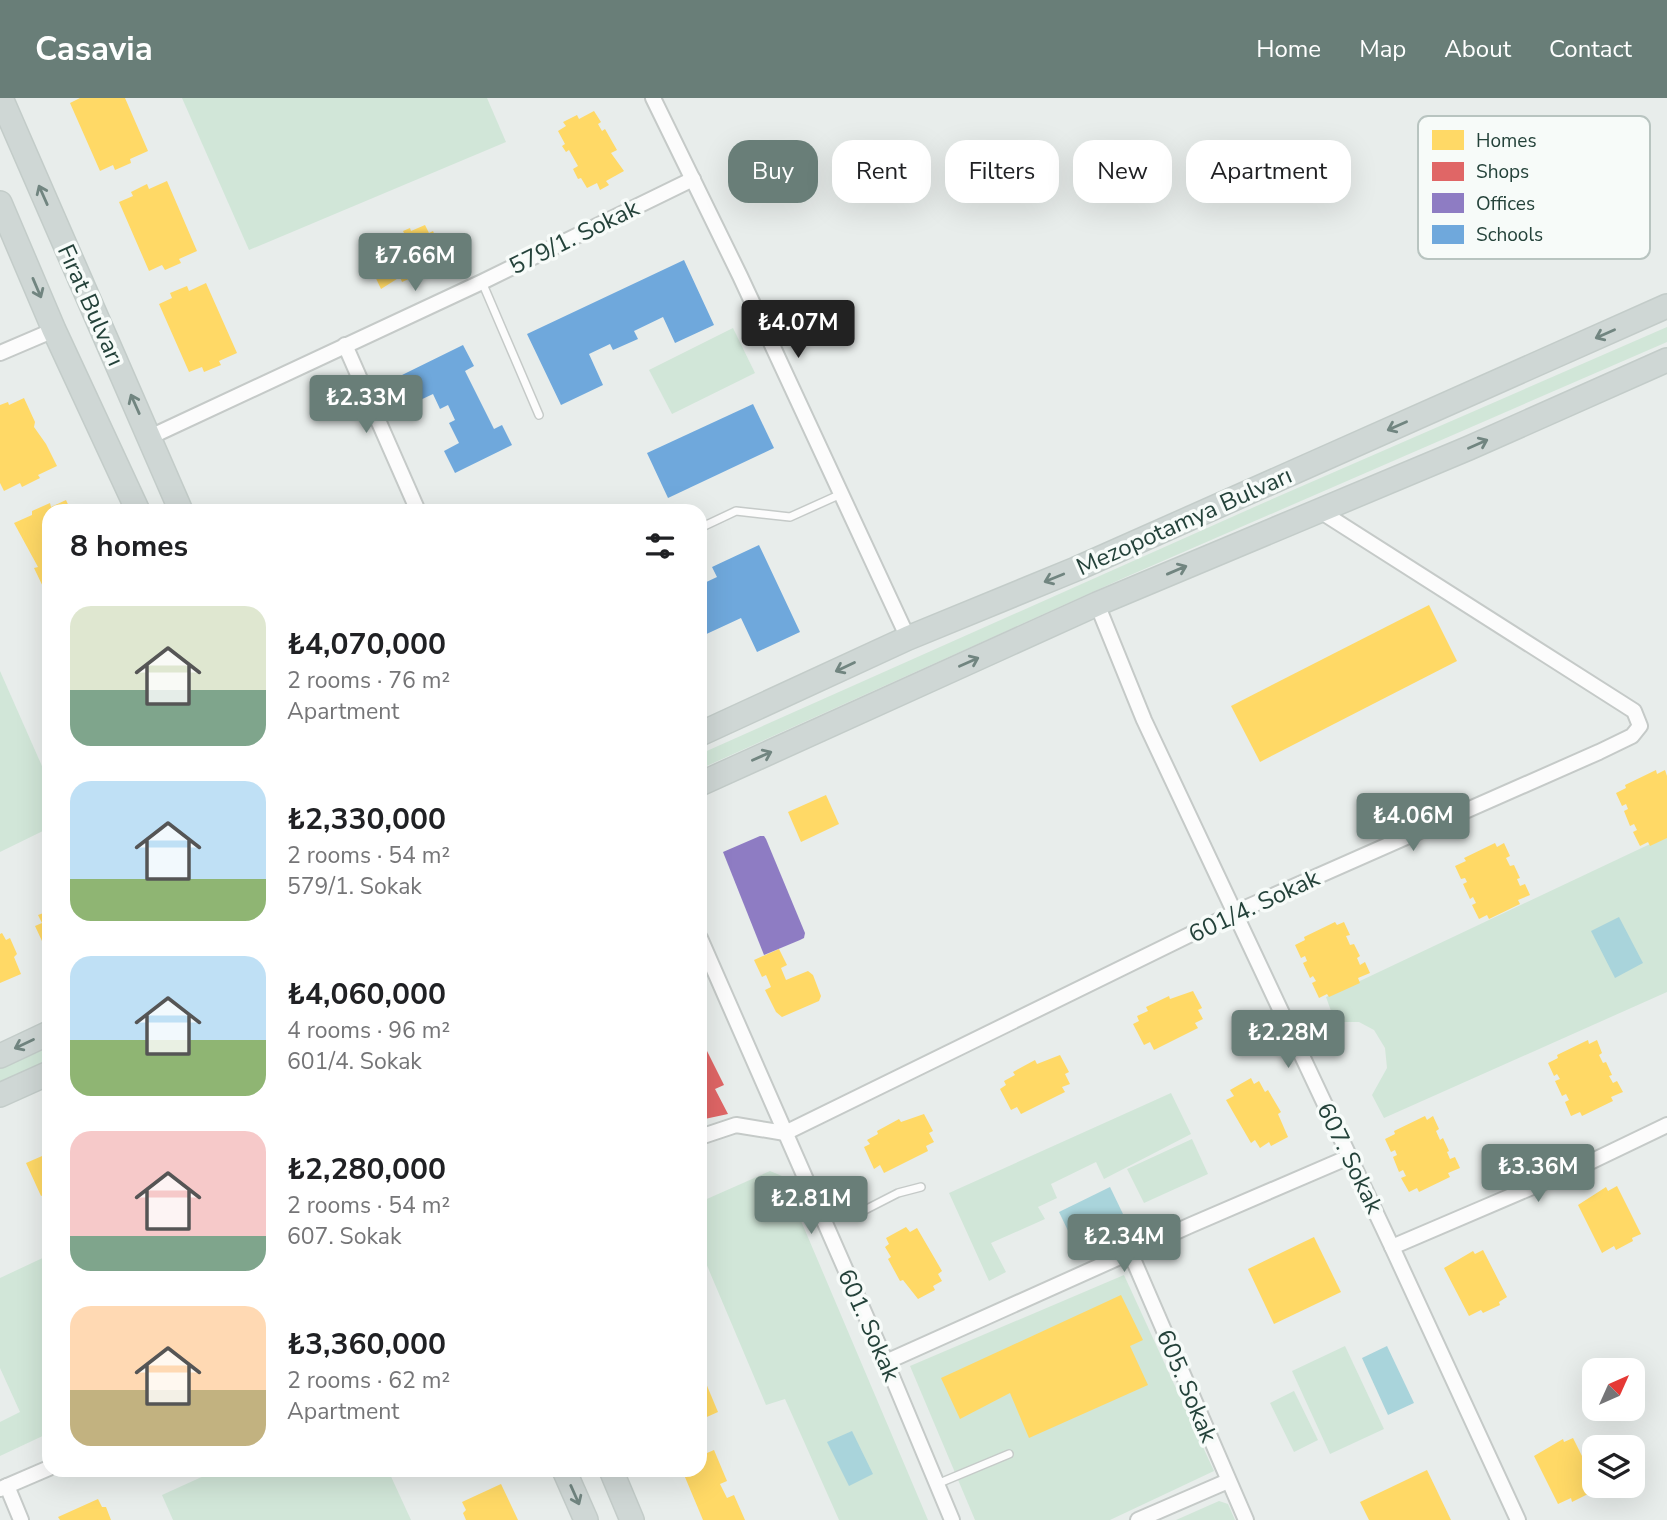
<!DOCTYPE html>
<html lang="en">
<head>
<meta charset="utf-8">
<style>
  :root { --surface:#fff; --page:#f2f2f2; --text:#202124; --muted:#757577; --accent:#697e78 }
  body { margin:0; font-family:"Nunito Sans",sans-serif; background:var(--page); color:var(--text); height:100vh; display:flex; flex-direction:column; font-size:26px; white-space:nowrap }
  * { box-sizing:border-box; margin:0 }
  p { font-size:23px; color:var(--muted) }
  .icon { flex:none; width:38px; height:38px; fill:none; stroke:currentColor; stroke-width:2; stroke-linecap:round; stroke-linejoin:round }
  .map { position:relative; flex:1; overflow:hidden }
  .panel { position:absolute; left:42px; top:406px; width:665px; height:973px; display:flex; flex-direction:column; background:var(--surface); border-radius:21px; box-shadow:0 7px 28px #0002 }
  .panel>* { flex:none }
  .hud { position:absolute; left:728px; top:42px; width:665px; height:63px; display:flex; gap:14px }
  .needle { width:46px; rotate:45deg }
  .buttons { position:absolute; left:1582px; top:1260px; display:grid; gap:14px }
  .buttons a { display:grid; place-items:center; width:63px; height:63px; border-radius:14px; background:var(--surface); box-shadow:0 7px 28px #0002; font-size:35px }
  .price { position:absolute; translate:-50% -60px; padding:0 16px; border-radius:7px; background:var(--accent); color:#fff; font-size:23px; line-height:46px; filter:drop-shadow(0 2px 4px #0008) }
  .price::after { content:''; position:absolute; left:50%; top:42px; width:21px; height:16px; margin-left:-10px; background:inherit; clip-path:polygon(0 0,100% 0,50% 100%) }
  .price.current { background:#222; color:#fff }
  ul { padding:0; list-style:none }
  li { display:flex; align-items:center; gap:21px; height:175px; padding:0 28px }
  li span { display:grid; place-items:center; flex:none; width:196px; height:140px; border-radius:21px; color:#555 }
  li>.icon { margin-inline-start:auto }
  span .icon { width:84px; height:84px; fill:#fffc; stroke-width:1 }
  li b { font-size:30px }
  h2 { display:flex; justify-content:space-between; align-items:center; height:84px; padding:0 28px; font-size:30px }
  .pill { padding:0 24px; border-radius:21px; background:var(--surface); box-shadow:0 7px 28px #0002; font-size:24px; line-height:63px }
  .pill.current { background:var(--accent); color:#fff }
  header { display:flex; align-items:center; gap:42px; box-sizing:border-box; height:98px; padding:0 35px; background:var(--accent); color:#fff }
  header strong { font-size:33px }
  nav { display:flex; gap:38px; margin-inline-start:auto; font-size:24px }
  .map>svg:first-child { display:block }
</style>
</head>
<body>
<header>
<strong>Casavia</strong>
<nav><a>Home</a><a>Map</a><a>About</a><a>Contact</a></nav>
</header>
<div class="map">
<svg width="1667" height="1422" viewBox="0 0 1667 1422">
  <rect width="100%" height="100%" fill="#e8edeb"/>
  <!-- green -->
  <g fill="#d1e6d8">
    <polygon points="182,0 487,0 506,44 249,152"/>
    <polygon points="1667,229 1667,244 1126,479 700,671 700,656 1261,406"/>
    <polygon points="733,230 755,275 672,316 649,272"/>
    <polygon points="0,573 49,684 49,730 0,754"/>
    <polygon points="1667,738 1667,894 1384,1020 1372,997 1387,970 1385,950 1374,932 1359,924 1335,924 1326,899"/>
    <polygon points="49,949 49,965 0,987 0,971"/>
    <polygon points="1171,995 1191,1036 1104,1081 1096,1064 1051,1086 1057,1100 1038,1109 1045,1121 991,1145 1006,1174 989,1183 949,1095"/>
    <polygon points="1192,1041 1208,1076 1144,1105 1127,1071"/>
    <polygon points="770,1073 782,1078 928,1422 839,1422 785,1301 766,1307 700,1151 700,1104"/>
    <polygon points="49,1157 49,1335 0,1358 0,1324 20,1314 0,1270 0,1180"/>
    <polygon points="1124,1177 1214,1373 1110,1422 975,1422 910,1268"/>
    <polygon points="1345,1248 1384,1331 1330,1356 1292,1273"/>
    <polygon points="1294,1293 1318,1342 1294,1354 1270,1305"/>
    <polygon points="217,1372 388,1372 411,1422 173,1422 162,1397"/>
    <polygon points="1219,1403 1228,1406 1235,1422 1176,1422"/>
  </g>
  <!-- water -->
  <g fill="#a9d4db">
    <polygon points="1619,819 1643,865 1615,880 1591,833"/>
    <polygon points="1110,1089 1123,1116 1072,1141 1059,1114"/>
    <polygon points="1387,1248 1414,1305 1388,1317 1362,1260"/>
    <polygon points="852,1333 873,1376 849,1388 827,1344"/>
  </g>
  <!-- homes -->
  <g fill="#ffd966">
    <polygon points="80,0 125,0 148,53 130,61 131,65 115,72 113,67 100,73 70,5"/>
    <polygon points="594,13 601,24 598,26 602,33 605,31 617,52 611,55 624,73 606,83 609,87 600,92 597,85 587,90 581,80 578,81 573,71 578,68 569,52 566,54 562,48 565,46 558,33 566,28 563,24 577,17 579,21"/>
    <polygon points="167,83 197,153 179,161 181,165 165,172 162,167 149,173 119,104 133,98 131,94 147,86 149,91"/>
    <polygon points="425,127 429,135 433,133 439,147 435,149 443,165 431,170 429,167 422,171 424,174 402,184 400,179 381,191 372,172 368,174 364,165 370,162 366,152 386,139 389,144 405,137 403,133 410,130 411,133"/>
    <polygon points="206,185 237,255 219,263 221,267 204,274 202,269 189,274 159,206 172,200 170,195 187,188 189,193"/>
    <polygon points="24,300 35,324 34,329 46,346 57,368 38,377 40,380 22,389 20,385 4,393 0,385 0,307 8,304 9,307"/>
    <polygon points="66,402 71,413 49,413 49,493 46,495 34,470 38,469 14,425 32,417 32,413 50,405 51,409"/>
    <polygon points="1429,507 1457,563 1260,664 1231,608"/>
    <polygon points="1656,672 1657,676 1665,672 1667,678 1667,740 1650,748 1648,744 1640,748 1633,734 1637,732 1634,726 1630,728 1624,713 1628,711 1626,706 1622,708 1616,695 1626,690 1625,687"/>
    <polygon points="826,697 839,726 801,744 788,714"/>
    <polygon points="1495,745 1497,749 1504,745 1510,758 1506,760 1510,768 1514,767 1520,780 1517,781 1520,788 1525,786 1530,797 1518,802 1520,806 1489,821 1487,817 1479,821 1472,807 1476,805 1473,799 1470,801 1463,786 1467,784 1465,780 1461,781 1455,768 1466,763 1464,760"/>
    <polygon points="49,813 49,845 47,841 42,843 35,828 42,825 38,817"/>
    <polygon points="1335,824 1337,827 1344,824 1350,837 1346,838 1350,847 1354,846 1360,858 1357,860 1360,867 1365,864 1370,875 1358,880 1360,885 1329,899 1327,896 1319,900 1312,885 1316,883 1313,878 1310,880 1303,865 1307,863 1305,858 1301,860 1295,847 1305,842 1304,839"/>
    <polygon points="2,835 6,842 10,840 17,856 14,859 21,876 0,885 0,836"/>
    <polygon points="779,851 787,867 781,870 786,882 808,873 813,877 821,898 819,903 782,919 776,914 765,892 771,889 766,877 762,879 754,862"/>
    <polygon points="1193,893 1202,910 1198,912 1203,921 1195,925 1198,930 1154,952 1150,944 1144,947 1133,926 1139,923 1137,918 1148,913 1146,909 1169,898 1170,901"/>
    <polygon points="1588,942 1589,946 1597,942 1602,955 1599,957 1603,965 1606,964 1612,977 1609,978 1613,985 1617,983 1623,994 1611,999 1613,1003 1582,1018 1580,1014 1571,1018 1565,1004 1569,1002 1566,996 1562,998 1555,983 1560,981 1557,976 1554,978 1548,965 1558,960 1557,957"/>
    <polygon points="1060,957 1069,974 1065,976 1070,986 1062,989 1065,994 1021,1016 1017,1009 1011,1012 1000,991 1006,987 1004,983 1015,977 1013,974 1035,962 1037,966"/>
    <polygon points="1251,980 1254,986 1259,983 1265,994 1268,992 1281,1014 1278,1016 1288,1039 1271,1048 1269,1044 1260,1050 1255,1042 1251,1045 1226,1002 1234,998 1230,992"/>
    <polygon points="924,1016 933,1033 929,1035 934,1044 926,1048 928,1053 884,1075 880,1067 874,1071 864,1049 870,1046 867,1042 878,1036 877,1033 899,1021 901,1024"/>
    <polygon points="1425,1018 1427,1022 1433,1018 1439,1031 1436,1033 1440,1042 1443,1040 1449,1053 1447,1054 1450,1061 1455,1059 1460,1070 1448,1075 1450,1079 1419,1094 1417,1090 1409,1094 1401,1080 1406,1078 1403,1072 1399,1074 1393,1059 1397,1057 1395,1052 1391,1054 1385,1041 1395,1036 1394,1033"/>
    <polygon points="49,1055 49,1103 46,1096 41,1098 26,1065"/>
    <polygon points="1617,1088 1641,1136 1632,1140 1633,1143 1616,1152 1614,1148 1602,1155 1578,1107 1606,1089 1608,1093"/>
    <polygon points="906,1129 910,1134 917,1130 942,1173 938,1176 942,1183 933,1188 935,1192 918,1201 903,1182 900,1183 888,1161 891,1159 885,1149 889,1146 886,1140"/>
    <polygon points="1314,1139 1341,1194 1274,1226 1248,1171"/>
    <polygon points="1483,1152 1507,1199 1499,1204 1500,1207 1483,1215 1481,1212 1469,1218 1444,1170 1473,1153 1475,1156"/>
    <polygon points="1121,1197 1143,1242 1130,1248 1148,1287 1029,1340 1010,1295 960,1321 941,1280"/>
    <polygon points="700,1271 718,1314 700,1322"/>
    <polygon points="1573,1340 1594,1382 1594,1389 1588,1392 1590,1395 1572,1404 1571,1400 1558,1406 1534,1358 1563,1341 1564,1344"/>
    <polygon points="714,1352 727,1383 720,1386 727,1400 734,1397 745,1422 703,1422 682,1372 700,1372 700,1358"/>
    <polygon points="1427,1372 1451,1422 1369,1422 1360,1404"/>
    <polygon points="501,1386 518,1422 466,1422 463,1415 466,1412 462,1404"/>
    <polygon points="98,1401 102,1409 106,1409 111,1422 60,1422 58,1419"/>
  </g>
  <!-- shops -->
  <polygon fill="#e06666" points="700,939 724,987 715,991 728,1016 700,1022"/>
  <!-- offices -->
  <polygon fill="#8e7cc3" points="760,738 764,738 766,741 805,835 804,840 800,842 764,857 723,754"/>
  <!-- schools -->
  <g fill="#6fa8dc">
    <polygon points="684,162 714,227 675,245 663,219 634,233 638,241 613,252 610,246 589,256 603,287 561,307 527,236"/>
    <polygon points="463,247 474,268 465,273 494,331 502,327 512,347 455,375 444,353 459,345 449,325 455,322 448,307 440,311 433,296 416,304 402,277"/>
    <polygon points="753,306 774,350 668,400 647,355"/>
    <polygon points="759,447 800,534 757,554 741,520 700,539 700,487 717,479 712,469"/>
  </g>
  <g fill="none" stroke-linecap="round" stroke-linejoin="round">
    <!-- service casing -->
    <g stroke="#c5cac8" stroke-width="10">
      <g id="service">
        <polyline points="482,184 539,317"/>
        <polyline points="700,430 736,413 790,419 841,396"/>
        <polyline points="857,1116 898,1095 921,1089"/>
        <polyline points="937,1386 1009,1356"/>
      </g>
    </g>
    <!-- minor casing -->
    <g stroke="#c5cac8" stroke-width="18">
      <g id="minor">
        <polyline points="653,0 740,178 908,540"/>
        <polyline points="345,247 418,413"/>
        <polyline points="0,255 54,232"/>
        <polyline points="150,339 482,184 693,81"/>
        <polyline points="1097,506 1144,622 1392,1149 1518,1422"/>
        <polyline points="700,840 886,1264 952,1422"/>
        <polyline points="700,1039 736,1027 785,1035 1234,815 1599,654 1632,638 1640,628 1634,613 1320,413"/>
        <polyline points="1392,1149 1586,1066 1667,1027"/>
        <polyline points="1130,1154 1246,1422"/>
        <polyline points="886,1264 1191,1127 1349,1059"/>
        <polyline points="7,1388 21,1422"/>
        <polyline points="0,1391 49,1370"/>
        <polyline points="1138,1422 1228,1383"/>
      </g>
    </g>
    <!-- primary casing -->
    <g stroke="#c3ccc9" stroke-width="26">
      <g id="primary">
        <polyline points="1,0 181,413"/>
        <polyline points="0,105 54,232 138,413"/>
        <polyline points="700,636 908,540 1076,471 1667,208"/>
        <polyline points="700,686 1097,506 1469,350 1667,262"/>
        <polyline points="0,958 49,935"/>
        <polyline points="0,997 49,975"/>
        <polyline points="564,1372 586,1422"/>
        <polyline points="611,1372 632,1422"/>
      </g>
    </g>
    <!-- service -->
    <use href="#service" stroke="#fcfcfc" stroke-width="7"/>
    <!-- minor -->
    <use href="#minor" stroke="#fcfcfc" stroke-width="14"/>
    <!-- primary -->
    <use href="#primary" stroke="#cfd7d5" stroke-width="23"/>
  </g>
  <!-- one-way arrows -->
  <defs><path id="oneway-shaft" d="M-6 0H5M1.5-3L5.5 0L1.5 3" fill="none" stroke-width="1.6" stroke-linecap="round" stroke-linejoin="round" transform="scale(1.75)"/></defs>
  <g stroke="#718580">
    <use href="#oneway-shaft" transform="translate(43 97) rotate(-114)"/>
    <use href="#oneway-shaft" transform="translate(37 190) rotate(67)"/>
    <use href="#oneway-shaft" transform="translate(1605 236) rotate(156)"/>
    <use href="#oneway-shaft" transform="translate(135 306) rotate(-114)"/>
    <use href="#oneway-shaft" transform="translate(1397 328) rotate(156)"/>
    <use href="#oneway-shaft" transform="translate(1478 346) rotate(-24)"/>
    <use href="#oneway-shaft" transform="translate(1177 472) rotate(-23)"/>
    <use href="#oneway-shaft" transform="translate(1054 480) rotate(158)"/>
    <use href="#oneway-shaft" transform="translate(969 564) rotate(-24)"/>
    <use href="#oneway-shaft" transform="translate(845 569) rotate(155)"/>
    <use href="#oneway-shaft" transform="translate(762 658) rotate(-24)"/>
    <use href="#oneway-shaft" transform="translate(24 946) rotate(155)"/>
    <use href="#oneway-shaft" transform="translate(575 1397) rotate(66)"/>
  </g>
  <g text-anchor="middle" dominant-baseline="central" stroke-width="7" stroke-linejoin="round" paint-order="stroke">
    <!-- street labels -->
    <g font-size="24" fill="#24423a" stroke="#f7fbf9">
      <text transform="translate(574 139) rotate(-26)">579/1. Sokak</text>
      <text transform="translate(91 207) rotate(66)">Fırat Bulvarı</text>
      <text transform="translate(1184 423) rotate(-24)">Mezopotamya Bulvarı</text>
      <text transform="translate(1254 808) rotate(-25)">601/4. Sokak</text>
      <text transform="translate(1350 1060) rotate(64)">607. Sokak</text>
      <text transform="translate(869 1227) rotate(66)">601. Sokak</text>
      <text transform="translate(1187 1288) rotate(67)">605. Sokak</text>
    </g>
  </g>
  <!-- legend -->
  <rect x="1418" y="18" width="232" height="143" rx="10" fill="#f7fbf9" stroke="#b8c4c0" stroke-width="2"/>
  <rect x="1432" y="32" width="32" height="20" fill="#ffd966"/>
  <rect x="1432" y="64" width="32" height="19" fill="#e06666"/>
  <rect x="1432" y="95" width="32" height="20" fill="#8e7cc3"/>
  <rect x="1432" y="127" width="32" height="19" fill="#6fa8dc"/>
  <g font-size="19" fill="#24423a">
    <text x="1476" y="49">Homes</text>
    <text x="1476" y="80">Shops</text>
    <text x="1476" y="112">Offices</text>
    <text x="1476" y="143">Schools</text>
  </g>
</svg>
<div class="buttons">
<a><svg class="needle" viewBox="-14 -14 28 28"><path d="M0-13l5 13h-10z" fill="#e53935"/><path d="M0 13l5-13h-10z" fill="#757577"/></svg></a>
<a><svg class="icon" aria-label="layers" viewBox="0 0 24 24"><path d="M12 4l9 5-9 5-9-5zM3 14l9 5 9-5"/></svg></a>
</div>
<b class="price" style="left:415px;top:195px">₺7.66M</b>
<b class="price current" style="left:798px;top:262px">₺4.07M</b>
<b class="price" style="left:366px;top:337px">₺2.33M</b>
<b class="price" style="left:1413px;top:755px">₺4.06M</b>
<b class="price" style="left:1288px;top:972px">₺2.28M</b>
<b class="price" style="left:1538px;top:1106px">₺3.36M</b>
<b class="price" style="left:811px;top:1138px">₺2.81M</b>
<b class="price" style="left:1124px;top:1176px">₺2.34M</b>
<div class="hud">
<a class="pill current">Buy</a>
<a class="pill">Rent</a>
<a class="pill">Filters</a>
<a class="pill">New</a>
<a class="pill">Apartment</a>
</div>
<section class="panel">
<h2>8 homes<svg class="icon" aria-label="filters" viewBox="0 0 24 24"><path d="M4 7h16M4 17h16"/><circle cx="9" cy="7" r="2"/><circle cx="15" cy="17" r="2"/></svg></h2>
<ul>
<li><span style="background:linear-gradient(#dfe7d0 60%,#7fa58c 0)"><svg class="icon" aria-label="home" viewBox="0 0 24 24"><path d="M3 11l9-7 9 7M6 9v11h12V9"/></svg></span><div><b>₺4,070,000</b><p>2 rooms · 76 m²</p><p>Apartment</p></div></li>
<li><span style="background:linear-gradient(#bfe0f5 70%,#8fb573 0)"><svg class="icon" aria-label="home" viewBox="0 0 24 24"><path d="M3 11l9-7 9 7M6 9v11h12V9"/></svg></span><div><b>₺2,330,000</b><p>2 rooms · 54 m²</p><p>579/1. Sokak</p></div></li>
<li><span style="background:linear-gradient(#bfe0f5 60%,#8fb573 0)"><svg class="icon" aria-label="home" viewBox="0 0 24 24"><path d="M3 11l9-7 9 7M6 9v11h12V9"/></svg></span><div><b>₺4,060,000</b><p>4 rooms · 96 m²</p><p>601/4. Sokak</p></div></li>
<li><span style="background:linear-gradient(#f6c9c9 75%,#7fa58c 0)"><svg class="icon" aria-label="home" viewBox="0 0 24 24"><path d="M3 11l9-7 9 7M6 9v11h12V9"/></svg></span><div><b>₺2,280,000</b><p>2 rooms · 54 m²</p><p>607. Sokak</p></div></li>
<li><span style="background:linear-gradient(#ffd9b3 60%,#c2b280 0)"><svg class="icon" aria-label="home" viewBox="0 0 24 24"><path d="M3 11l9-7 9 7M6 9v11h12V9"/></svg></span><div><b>₺3,360,000</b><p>2 rooms · 62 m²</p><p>Apartment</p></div></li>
</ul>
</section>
</div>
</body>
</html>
